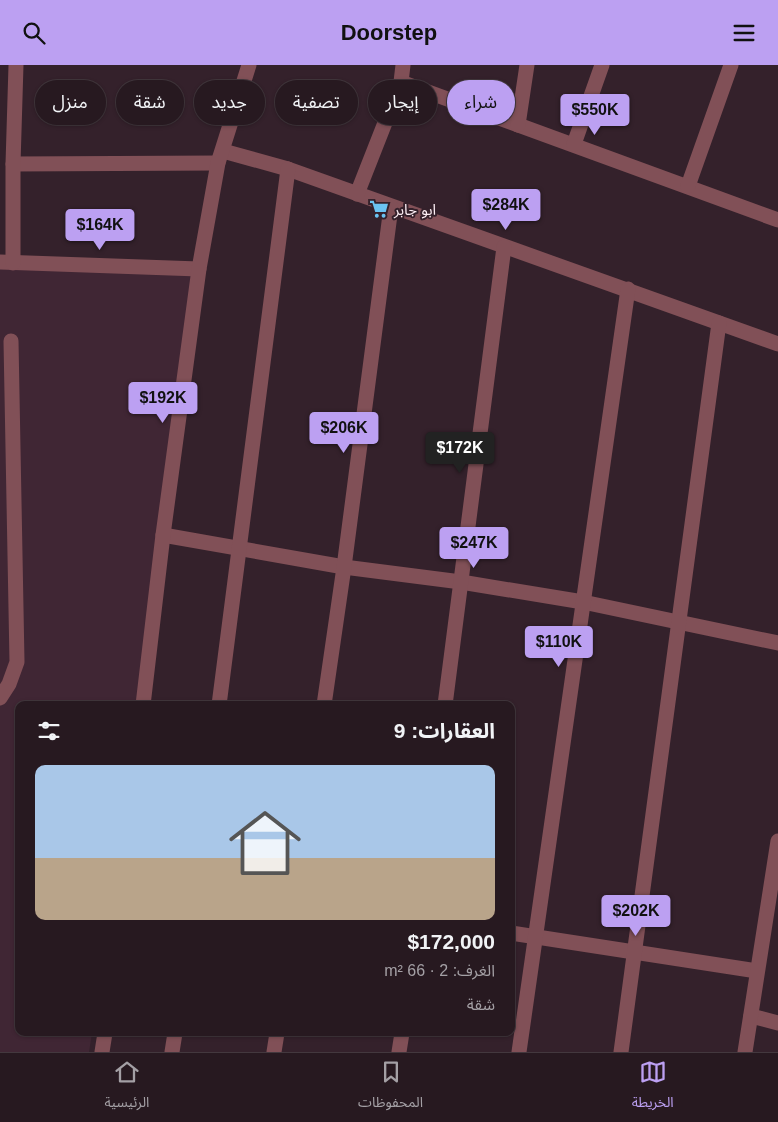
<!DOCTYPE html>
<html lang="ar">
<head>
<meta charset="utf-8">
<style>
  :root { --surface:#271920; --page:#2f2229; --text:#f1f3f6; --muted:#a4a0a5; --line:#43383e; --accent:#bca0f2 }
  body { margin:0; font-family:Helvetica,"Noto Sans Arabic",sans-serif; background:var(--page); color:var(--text); direction:rtl; height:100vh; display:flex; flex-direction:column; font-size:19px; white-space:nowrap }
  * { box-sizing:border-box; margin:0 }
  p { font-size:16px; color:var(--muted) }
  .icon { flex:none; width:28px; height:28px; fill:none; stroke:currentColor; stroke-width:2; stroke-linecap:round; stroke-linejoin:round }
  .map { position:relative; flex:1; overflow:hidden; direction:ltr }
  .drawer { position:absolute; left:15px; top:636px; width:500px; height:335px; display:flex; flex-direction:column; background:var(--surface); border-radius:10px; box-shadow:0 1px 4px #0004,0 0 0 1px var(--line); direction:rtl }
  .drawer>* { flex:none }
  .guide { position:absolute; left:15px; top:15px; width:500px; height:45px; direction:rtl; display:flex; gap:10px }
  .price { position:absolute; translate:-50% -42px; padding:0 11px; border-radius:5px; background:var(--accent); color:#111; font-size:16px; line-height:32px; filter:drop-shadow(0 1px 2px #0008) }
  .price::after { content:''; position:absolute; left:50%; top:30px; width:15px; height:11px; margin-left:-8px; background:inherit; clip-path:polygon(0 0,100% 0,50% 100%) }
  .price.selected { background:#222; color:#fff }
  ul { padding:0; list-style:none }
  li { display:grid; align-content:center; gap:10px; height:265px; padding:0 20px }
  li+li { border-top:1px solid var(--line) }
  li span { display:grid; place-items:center; height:155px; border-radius:10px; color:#555 }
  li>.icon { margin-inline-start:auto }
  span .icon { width:90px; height:90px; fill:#fffc; stroke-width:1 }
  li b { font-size:21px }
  h2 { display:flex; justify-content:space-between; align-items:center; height:60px; padding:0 20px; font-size:21px }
  .chip { padding:0 18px; border-radius:22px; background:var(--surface); box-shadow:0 1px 4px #0004,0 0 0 1px var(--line); font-size:18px; line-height:45px }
  .chip.selected { background:var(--accent); color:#111 }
  header { display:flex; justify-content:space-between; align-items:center; height:65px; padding:0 20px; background:var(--accent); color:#111; font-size:22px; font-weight:600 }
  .dock { display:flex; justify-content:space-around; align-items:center; height:70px; border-top:1px solid var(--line); background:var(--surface); font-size:14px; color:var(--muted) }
  .dock a { display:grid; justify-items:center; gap:2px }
  .dock .selected { color:var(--accent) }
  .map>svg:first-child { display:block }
</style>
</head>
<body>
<header><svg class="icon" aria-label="menu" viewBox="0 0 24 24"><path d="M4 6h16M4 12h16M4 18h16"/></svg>Doorstep<svg class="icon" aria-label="search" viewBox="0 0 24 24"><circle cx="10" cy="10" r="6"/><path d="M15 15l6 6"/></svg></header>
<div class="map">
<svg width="778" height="987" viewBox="0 0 778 987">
  <rect width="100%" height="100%" fill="#34212b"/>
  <!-- built -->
  <polygon fill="#402634" points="0,202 199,204 138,640 19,640 19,968 92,968 89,987 0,987"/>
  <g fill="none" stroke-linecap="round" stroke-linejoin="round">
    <!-- minor -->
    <g stroke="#815057" stroke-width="15">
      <polyline points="401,17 778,155"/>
      <polyline points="518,60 527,0"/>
      <polyline points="574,79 602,0"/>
      <polyline points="223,86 288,104 778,279"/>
      <polyline points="13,99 218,98"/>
      <polyline points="688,121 731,0"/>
      <polyline points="357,129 401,17 403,0"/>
      <polyline points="0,197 199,204"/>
      <polyline points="13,198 13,99 16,0"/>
      <polyline points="163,470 344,502 461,517 583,537 778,578"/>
      <polyline points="0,633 9,619 17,597 11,276"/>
      <polyline points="143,640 163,470 199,204 218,98 249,0"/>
      <polyline points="219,640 288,104"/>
      <polyline points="324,640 344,502 391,142"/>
      <polyline points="445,640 504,182"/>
      <polyline points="511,868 757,906"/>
      <polyline points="751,951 778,958"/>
      <polyline points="102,987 105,968"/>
      <polyline points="172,987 175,968"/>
      <polyline points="274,987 277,968"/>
      <polyline points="399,987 402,968"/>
      <polyline points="519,987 628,224"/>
      <polyline points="621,987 719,258"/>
      <polyline points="745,987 778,776"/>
    </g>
  </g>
  <!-- icons -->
  <defs>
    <g id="supermarket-bare" transform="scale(1.5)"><path d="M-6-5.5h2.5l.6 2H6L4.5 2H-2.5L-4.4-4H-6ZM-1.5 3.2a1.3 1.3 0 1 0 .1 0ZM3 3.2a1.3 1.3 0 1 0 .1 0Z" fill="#6bc3f2" stroke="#34212b" stroke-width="2.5" paint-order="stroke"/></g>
  </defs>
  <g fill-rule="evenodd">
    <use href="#supermarket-bare" x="379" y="144"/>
  </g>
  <g text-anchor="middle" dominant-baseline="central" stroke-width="4" stroke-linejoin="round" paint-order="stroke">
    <!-- poi labels -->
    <g font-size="15" fill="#fceef4" stroke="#34212b" text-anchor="start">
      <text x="394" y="144">ابو جابر</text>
    </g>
  </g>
</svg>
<b class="price" style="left:595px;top:71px">$550K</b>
<b class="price" style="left:506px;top:166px">$284K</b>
<b class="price" style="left:100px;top:186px">$164K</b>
<b class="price" style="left:163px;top:359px">$192K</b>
<b class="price" style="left:344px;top:389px">$206K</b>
<b class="price selected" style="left:460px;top:409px">$172K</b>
<b class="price" style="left:474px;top:504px">$247K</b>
<b class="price" style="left:559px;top:603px">$110K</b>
<b class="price" style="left:636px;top:872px">$202K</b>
<div class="guide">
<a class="chip selected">شراء</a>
<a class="chip">إيجار</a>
<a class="chip">تصفية</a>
<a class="chip">جديد</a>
<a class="chip">شقة</a>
<a class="chip">منزل</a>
</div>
<section class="drawer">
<h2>العقارات: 9<svg class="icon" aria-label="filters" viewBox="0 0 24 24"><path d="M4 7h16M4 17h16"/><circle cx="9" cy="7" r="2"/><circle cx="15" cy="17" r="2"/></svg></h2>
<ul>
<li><span style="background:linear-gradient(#a9c7e8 60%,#b9a48a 0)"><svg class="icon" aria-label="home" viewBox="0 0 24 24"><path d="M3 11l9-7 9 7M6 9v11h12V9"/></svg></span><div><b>$172,000</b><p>الغرف: 2 · 66 m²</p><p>شقة</p></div></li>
</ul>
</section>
</div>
<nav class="dock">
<a class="selected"><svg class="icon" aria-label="map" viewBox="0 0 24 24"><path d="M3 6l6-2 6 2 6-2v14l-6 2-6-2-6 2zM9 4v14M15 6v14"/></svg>الخريطة</a>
<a><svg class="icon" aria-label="saved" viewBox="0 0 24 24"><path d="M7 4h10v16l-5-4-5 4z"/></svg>المحفوظات</a>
<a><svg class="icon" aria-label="home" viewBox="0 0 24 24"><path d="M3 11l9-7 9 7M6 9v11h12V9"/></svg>الرئيسية</a>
</nav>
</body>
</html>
